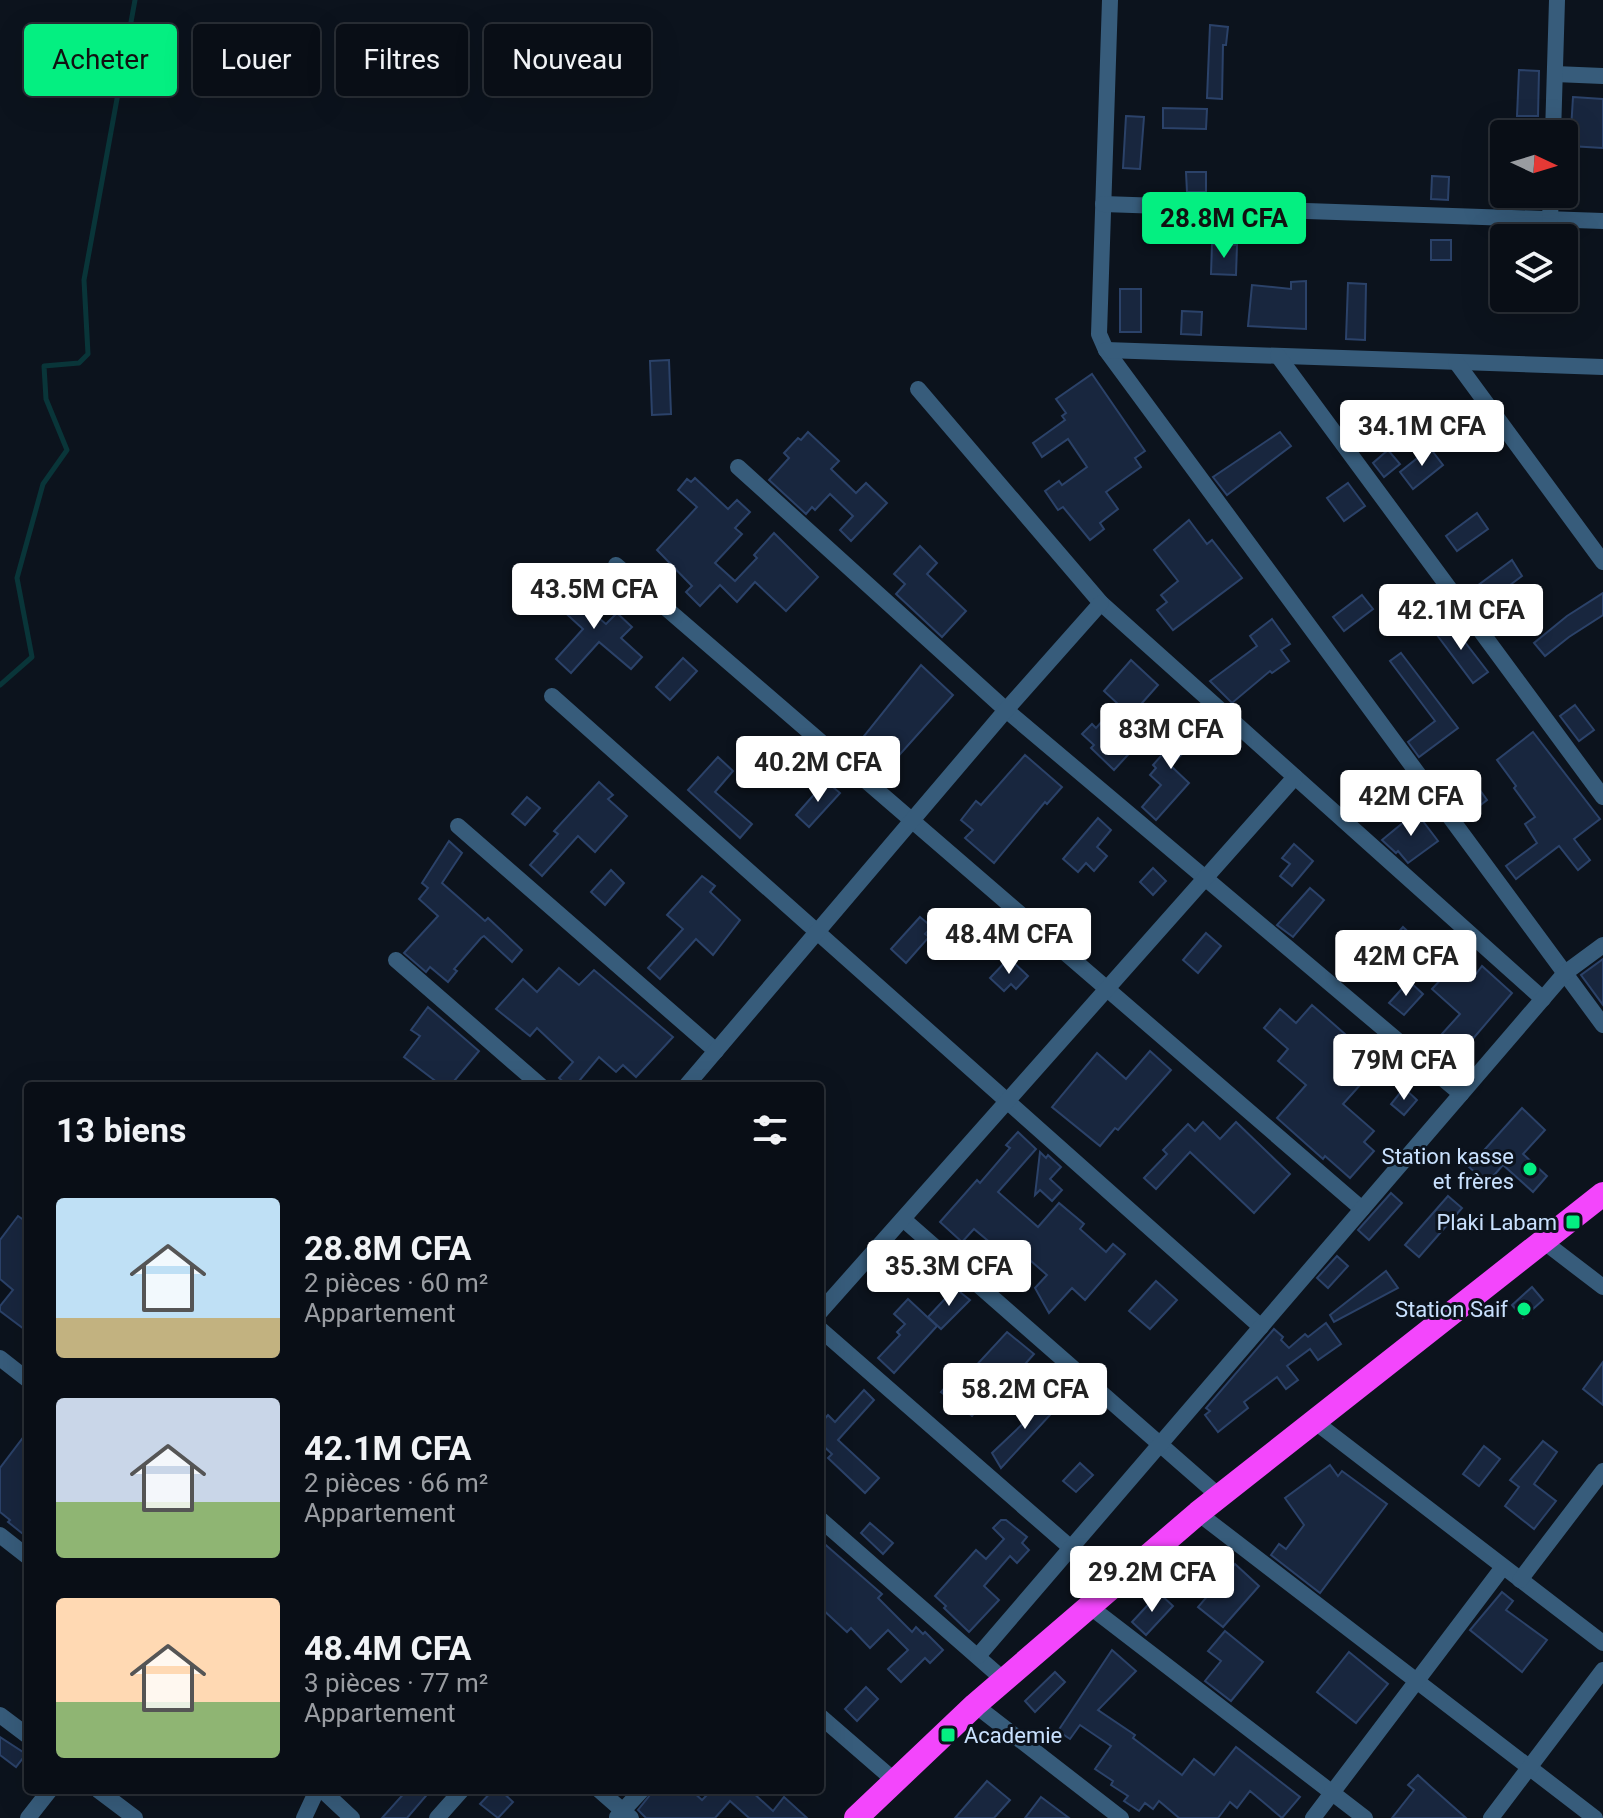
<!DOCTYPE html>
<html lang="fr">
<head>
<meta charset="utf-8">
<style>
  :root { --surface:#090e16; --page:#171c23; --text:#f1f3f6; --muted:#999ca1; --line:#292e35; --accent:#04ef81 }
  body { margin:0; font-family:Roboto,sans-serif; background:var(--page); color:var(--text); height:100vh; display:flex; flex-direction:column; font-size:30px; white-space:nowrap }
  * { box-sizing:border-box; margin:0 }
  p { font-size:26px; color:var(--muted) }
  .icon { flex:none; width:44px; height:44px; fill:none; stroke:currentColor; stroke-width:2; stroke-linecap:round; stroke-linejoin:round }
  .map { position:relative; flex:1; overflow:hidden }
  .details { position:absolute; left:24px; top:1082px; width:800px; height:712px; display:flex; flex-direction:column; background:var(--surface); border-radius:8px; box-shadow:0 8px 32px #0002,0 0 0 2px var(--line) }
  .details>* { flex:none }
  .hud { position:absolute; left:24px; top:24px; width:800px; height:72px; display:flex; gap:16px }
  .needle { width:52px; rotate:94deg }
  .controls { position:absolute; left:1490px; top:120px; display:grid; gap:16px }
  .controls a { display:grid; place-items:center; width:88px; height:88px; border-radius:8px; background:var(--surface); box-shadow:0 8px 32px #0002,0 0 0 2px var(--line); font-size:40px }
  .price { position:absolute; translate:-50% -68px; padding:0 18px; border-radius:8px; background:#fff; color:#222; font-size:26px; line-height:52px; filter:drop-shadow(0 2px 4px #0008) }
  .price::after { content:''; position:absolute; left:50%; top:48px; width:24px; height:18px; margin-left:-12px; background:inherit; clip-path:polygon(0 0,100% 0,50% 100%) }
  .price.selected { background:var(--accent); color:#111 }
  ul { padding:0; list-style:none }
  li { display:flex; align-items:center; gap:24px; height:200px; padding:0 32px }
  li span { display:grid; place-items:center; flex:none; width:224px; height:160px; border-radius:8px; color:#555 }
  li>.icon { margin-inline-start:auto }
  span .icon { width:96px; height:96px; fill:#fffc; stroke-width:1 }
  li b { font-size:34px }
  h2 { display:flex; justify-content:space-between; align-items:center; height:96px; padding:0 32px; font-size:34px }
  .tag { padding:0 28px; border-radius:8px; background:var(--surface); box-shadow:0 8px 32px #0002,0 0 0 2px var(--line); font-size:28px; line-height:72px }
  .tag.selected { background:var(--accent); color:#111 }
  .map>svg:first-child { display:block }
</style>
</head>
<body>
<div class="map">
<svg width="1603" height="1818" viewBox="0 0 1603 1818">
  <rect width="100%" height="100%" fill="#0c131d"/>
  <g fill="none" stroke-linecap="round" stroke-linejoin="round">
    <!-- stream -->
    <polyline stroke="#093539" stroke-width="5" points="0,685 32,657 17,578 43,484 67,450 46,399 44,366 79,363 88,354 84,280 135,0"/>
  </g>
  <!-- building -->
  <g fill="#18263e" stroke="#2b4269" stroke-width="2">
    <polygon points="1210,25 1228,27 1226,45 1223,45 1222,99 1207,98"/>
    <polygon points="1519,70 1539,71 1538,116 1517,116"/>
    <polygon points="1573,97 1603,99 1603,148 1570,146"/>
    <polygon points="1163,108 1207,109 1206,129 1163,128"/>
    <polygon points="1126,116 1144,117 1140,169 1123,168"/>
    <polygon points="1186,172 1206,172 1206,192 1187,192"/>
    <polygon points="1432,176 1449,177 1448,200 1431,199"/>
    <rect x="1431" y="240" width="20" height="20"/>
    <polygon points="1212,244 1237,245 1236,275 1211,274"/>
    <polygon points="1306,281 1306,329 1248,326 1252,285 1291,289 1291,282"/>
    <polygon points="1348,283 1366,284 1365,340 1346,339"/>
    <rect x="1120" y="289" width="21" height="43"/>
    <polygon points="1182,311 1202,312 1201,335 1181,334"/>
    <polygon points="669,360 671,414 652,415 650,361"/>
    <polygon points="1092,374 1145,451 1135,458 1141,467 1106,492 1118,509 1100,523 1104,529 1090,540 1063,507 1058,510 1045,491 1059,481 1062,485 1087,467 1068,439 1042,457 1033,443 1065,420 1062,416 1066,413 1056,399"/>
    <polygon points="808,432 839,461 831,469 856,493 866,483 887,503 851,541 840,530 853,516 830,494 815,510 812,507 806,514 769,480 789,458 784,453 798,438 801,440"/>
    <polygon points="1280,432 1291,446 1227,495 1213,477"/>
    <polygon points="1430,448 1443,465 1413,489 1400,472"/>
    <polygon points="1388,450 1400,464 1384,477 1373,463"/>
    <polygon points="695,478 728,509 737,500 750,512 735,528 742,534 715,563 735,581 757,558 754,555 774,533 818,577 786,611 755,582 737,602 720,585 700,606 686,592 692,586 657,550 697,507 678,490 687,479 691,482"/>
    <polygon points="1348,483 1365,506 1344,521 1327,498"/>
    <polygon points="1477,513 1488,529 1457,551 1446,536"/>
    <polygon points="1189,520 1207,544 1212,540 1242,578 1173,630 1157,610 1167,602 1161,595 1178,581 1154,550"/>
    <polygon points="920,546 937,563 927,574 966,611 942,637 896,594 905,584 894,574"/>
    <polygon points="1512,560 1522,576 1494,597 1483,609 1469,592"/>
    <polygon points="587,577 600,588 584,606 606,624 617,613 632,627 621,638 642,657 631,669 599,642 571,673 556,659 583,629 560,608"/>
    <polygon points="1603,593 1603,615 1569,637 1545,656 1534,643 1567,616"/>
    <polygon points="1362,595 1373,609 1344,631 1333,617"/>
    <polygon points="1272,619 1290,644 1281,650 1289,661 1272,673 1270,671 1232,703 1210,681 1257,646 1250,636"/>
    <polygon points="1448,620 1488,672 1473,683 1434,631"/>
    <polygon points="1401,653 1458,728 1419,757 1408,742 1435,721 1390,661"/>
    <polygon points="683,658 697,671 670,700 656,687"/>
    <polygon points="1131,660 1158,685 1119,729 1137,745 1114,770 1091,748 1094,745 1082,734 1092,724 1096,728 1118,704 1104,691"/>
    <polygon points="921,665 953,695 885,771 856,746"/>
    <polygon points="1575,705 1594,730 1579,741 1560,716"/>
    <polygon points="1192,716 1205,729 1171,766 1189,783 1156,820 1142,807 1161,785 1150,775 1156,768 1153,765 1184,730 1181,728"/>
    <polygon points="1533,732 1600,819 1574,839 1590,860 1578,870 1559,846 1516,879 1506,866 1537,843 1525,824 1535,817 1514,788 1516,786 1497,760"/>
    <polygon points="758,752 772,765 756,781 743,768"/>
    <polygon points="1025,755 1062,787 1047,804 1045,802 994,863 965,838 973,830 961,820 976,801 981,805"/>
    <polygon points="718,757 733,771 715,792 752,824 740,838 688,790"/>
    <polygon points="826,781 840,793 809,827 796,815"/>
    <polygon points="599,782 613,795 608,799 627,816 595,852 578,836 542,876 530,865 558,834 554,831"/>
    <polygon points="1477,786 1487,800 1465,817 1455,803"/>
    <polygon points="527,797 540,808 525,825 512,814"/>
    <polygon points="1416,812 1438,841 1408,863 1398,851 1396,853 1382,840"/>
    <polygon points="1098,818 1111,830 1097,847 1107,856 1094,871 1086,863 1078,872 1063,859"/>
    <polygon points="449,841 462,853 442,883 485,921 488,918 522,950 512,962 484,936 481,938 454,969 457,971 448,982 430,967 426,972 404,953 438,916 419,899 428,888 422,883"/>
    <polygon points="1294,844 1313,861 1292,886 1280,876 1290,864 1282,858"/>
    <polygon points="1153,868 1166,881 1153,895 1140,882"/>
    <polygon points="611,870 624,883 605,905 591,892"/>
    <polygon points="702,876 715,886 710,892 740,920 713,955 696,939 660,979 648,968 683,929 667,915"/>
    <polygon points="1310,888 1324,900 1293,937 1277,925"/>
    <polygon points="920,917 932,927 925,934 929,937 906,963 891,949"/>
    <polygon points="1403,927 1416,939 1397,961 1383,949"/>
    <polygon points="1206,933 1221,946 1198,973 1183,960"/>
    <polygon points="1009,958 1028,976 1016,989 1011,984 1004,991 990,978"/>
    <polygon points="1603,959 1603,1005 1581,975"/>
    <polygon points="1456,963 1473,978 1482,966 1512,993 1448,1068 1421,1046 1427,1040 1432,1045 1460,1014 1432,989"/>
    <polygon points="559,968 579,985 594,970 673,1037 636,1077 623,1065 616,1072 599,1057 575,1086 568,1086 559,1078 573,1062 537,1028 530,1036 496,1009 523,979 537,992"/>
    <polygon points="1409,981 1423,994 1404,1015 1389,1003"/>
    <polygon points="1312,1005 1379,1064 1343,1104 1374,1131 1364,1142 1374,1151 1350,1178 1325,1156 1323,1159 1277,1118 1306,1085 1278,1061 1288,1049 1264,1028 1280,1009 1296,1023"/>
    <polygon points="428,1007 479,1051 450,1086 442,1086 404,1057 420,1036 411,1030"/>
    <polygon points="1150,1051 1171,1070 1118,1130 1115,1128 1100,1146 1052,1107 1097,1053 1126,1079"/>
    <polygon points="1404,1088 1417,1100 1404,1115 1391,1104"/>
    <polygon points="1522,1108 1545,1130 1523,1154 1547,1176 1533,1192 1503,1165 1487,1183 1469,1167"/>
    <polygon points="1203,1122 1220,1139 1236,1122 1290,1174 1254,1213 1190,1152 1156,1189 1144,1178 1167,1154 1163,1150 1188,1124 1195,1131"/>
    <polygon points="1018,1132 1036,1149 998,1192 1038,1227 1059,1203 1084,1224 1080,1229 1106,1252 1113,1244 1125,1254 1085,1300 1072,1288 1049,1313 1035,1288 1047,1275 1024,1255 1012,1268 997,1255 1000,1251 974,1229 962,1242 940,1222 977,1180 980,1183 1010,1148 1006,1145"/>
    <polygon points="1040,1152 1046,1158 1048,1155 1061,1167 1050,1179 1062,1190 1052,1201 1040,1190 1035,1195"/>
    <polygon points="1391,1193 1402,1203 1369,1240 1358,1230"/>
    <polygon points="1448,1196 1462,1208 1419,1257 1405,1245"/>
    <polygon points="18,1216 28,1223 28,1332 0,1311 0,1306 13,1290 0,1279 0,1240"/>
    <polygon points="1337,1256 1348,1266 1328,1288 1317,1278"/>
    <polygon points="1386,1271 1398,1288 1334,1322 1330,1315"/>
    <polygon points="1156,1281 1177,1300 1150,1329 1129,1311"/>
    <polygon points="1532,1287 1543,1300 1523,1318 1512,1305"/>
    <polygon points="955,1288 970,1300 941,1329 928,1317"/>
    <polygon points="908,1299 937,1326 894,1373 878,1358 900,1335 897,1332 905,1324 894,1314"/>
    <polygon points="1326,1323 1341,1344 1318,1360 1310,1349 1287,1366 1298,1380 1286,1389 1277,1377 1244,1402 1248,1408 1218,1432 1205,1415 1210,1411 1206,1408 1274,1329 1283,1337 1281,1340 1289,1348 1305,1334 1308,1337"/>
    <polygon points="1007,1332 1034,1354 992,1401 988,1398 972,1416 941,1392 954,1377 960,1383"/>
    <polygon points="1603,1362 1603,1405 1583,1389"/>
    <polygon points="864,1390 874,1400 838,1440 879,1478 865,1493 828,1458 832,1454 820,1443 820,1424 828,1415 835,1422"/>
    <polygon points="1054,1394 1062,1402 1001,1468 992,1453"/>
    <polygon points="28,1431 28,1538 8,1522 10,1520 0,1512 0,1468"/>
    <polygon points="1543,1441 1557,1452 1534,1484 1556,1501 1534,1529 1505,1506 1519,1487 1510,1480"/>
    <polygon points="1484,1446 1500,1459 1479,1486 1463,1474"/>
    <polygon points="1080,1463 1093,1475 1076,1492 1063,1481"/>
    <polygon points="1330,1465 1338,1476 1342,1471 1387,1504 1320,1593 1271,1555 1279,1544 1286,1549 1304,1525 1285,1498"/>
    <polygon points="1001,1520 1006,1520 1027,1537 1022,1543 1029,1550 1017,1563 1010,1556 984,1586 999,1600 969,1632 944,1608 946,1606 935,1596 976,1550 986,1559 1004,1539 993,1528"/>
    <polygon points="870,1523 893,1543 883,1554 861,1533"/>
    <polygon points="820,1540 882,1594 878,1598 912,1632 916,1627 923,1634 925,1632 943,1650 930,1663 925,1658 901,1682 888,1669 908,1650 888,1630 870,1648 851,1628 847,1632 820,1607"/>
    <polygon points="1235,1564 1259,1586 1223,1627 1198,1607"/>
    <polygon points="1502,1592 1513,1601 1506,1610 1547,1640 1522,1672 1470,1630"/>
    <polygon points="1159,1593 1173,1606 1146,1635 1132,1622"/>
    <polygon points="1225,1631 1263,1662 1231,1701 1205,1681 1221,1661 1208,1651"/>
    <polygon points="1112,1650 1136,1671 1098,1710 1135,1735 1133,1738 1182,1775 1194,1759 1214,1775 1236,1747 1300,1797 1282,1818 1250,1791 1237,1808 1230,1802 1218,1818 1179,1818 1159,1801 1153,1809 1145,1803 1139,1811 1124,1801 1128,1796 1111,1785 1113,1781 1095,1769 1111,1746 1080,1725 1070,1739 1058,1731"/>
    <polygon points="1349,1652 1388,1684 1356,1723 1317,1692"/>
    <polygon points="1055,1672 1065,1682 1035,1712 1025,1701"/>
    <polygon points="866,1687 878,1699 857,1721 845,1709"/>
    <polygon points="0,1737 26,1754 16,1767 0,1755"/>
    <polygon points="1418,1775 1430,1786 1466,1818 1392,1818 1414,1790 1408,1785"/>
    <polygon points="987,1781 1010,1800 994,1818 955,1818"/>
    <polygon points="407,1790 431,1790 407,1818 382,1818"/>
    <polygon points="493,1790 500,1790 513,1802 498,1818 480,1804"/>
    <polygon points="654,1790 691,1790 702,1800 712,1790 750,1790 773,1811 784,1797 807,1818 749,1818 730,1801 715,1818 646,1818 638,1810"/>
    <polygon points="1041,1797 1069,1818 1025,1818"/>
  </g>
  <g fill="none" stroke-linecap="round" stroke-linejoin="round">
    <!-- street -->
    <g stroke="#375c7b" stroke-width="16">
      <polyline points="1110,0 1099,334 1106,350 1603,1025"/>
      <polyline points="1555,74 1603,76"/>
      <polyline points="1553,134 1557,0"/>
      <polyline points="1103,204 1603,221"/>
      <polyline points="1550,219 1551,194"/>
      <polyline points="1106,350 1603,367"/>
      <polyline points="1278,356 1603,797"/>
      <polyline points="1456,362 1603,562"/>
      <polyline points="918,389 1101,603 1543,999"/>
      <polyline points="738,467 1006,710 1461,1094"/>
      <polyline points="616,565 1362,1209"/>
      <polyline points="552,696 1261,1327"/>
      <polyline points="458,826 716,1051"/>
      <polyline points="396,960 541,1086"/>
      <polyline points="686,1086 1006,710 1101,603"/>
      <polyline points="903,1219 1219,1496"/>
      <polyline points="1543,1241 1603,1287"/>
      <polyline points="820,1312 1295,777"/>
      <polyline points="820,1329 1071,1548"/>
      <polyline points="0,1358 28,1380"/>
      <polyline points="1314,1421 1603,1643"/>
      <polyline points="1198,1513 1595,1818"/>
      <polyline points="820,1519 1004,1680"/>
      <polyline points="0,1535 28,1557"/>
      <polyline points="1520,1580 1603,1471"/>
      <polyline points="1089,1606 1365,1818"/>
      <polyline points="978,1656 1565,973 1603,945"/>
      <polyline points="975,1705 1121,1818"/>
      <polyline points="0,1715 28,1736"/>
      <polyline points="820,1716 895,1781"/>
      <polyline points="98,1790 135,1818"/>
      <polyline points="322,1790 352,1818"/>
      <polyline points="599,1790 631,1818"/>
      <polyline points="617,1817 642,1790"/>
      <polyline points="28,1818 50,1790"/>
      <polyline points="304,1818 317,1790"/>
      <polyline points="437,1818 462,1790"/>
      <polyline points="1313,1818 1503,1567"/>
      <polyline points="1491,1818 1603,1670"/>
    </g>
    <!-- highway -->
    <polyline stroke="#f346fc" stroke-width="24" points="856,1818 975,1705 1198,1513 1603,1194"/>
  </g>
  <!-- markers -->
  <g fill="#04ef81" stroke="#0c131d" stroke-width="3">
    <circle cx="1530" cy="1169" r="8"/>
    <rect x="1565" y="1214" width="16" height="16" rx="4"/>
    <circle cx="1524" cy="1309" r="8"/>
    <rect x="940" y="1727" width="16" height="16" rx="4"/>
  </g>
  <g text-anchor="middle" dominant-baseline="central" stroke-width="6" stroke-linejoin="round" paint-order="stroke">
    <!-- poi labels -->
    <g font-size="22" fill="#c9e1fe" stroke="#0c131d" text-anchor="end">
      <text x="1514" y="1156">Station kasse<tspan x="1514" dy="25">et frères</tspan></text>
      <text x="1557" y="1222">Plaki Labam</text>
      <text x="1508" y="1309">Station Saif</text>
      <text x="964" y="1735" text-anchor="start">Academie</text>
    </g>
  </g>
</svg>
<div class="controls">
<a><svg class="needle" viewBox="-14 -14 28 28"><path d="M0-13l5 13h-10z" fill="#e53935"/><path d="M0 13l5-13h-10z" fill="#999ca1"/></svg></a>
<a><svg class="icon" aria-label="layers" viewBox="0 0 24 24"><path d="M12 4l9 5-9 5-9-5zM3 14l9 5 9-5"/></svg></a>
</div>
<b class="price selected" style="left:1224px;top:260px">28.8M CFA</b>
<b class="price" style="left:1422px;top:468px">34.1M CFA</b>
<b class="price" style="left:594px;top:631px">43.5M CFA</b>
<b class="price" style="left:1461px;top:652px">42.1M CFA</b>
<b class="price" style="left:1171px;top:771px">83M CFA</b>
<b class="price" style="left:818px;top:804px">40.2M CFA</b>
<b class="price" style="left:1411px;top:838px">42M CFA</b>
<b class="price" style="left:1009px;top:976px">48.4M CFA</b>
<b class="price" style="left:1406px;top:998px">42M CFA</b>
<b class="price" style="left:1404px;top:1102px">79M CFA</b>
<b class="price" style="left:949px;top:1308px">35.3M CFA</b>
<b class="price" style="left:1025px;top:1431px">58.2M CFA</b>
<b class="price" style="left:1152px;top:1614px">29.2M CFA</b>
<div class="hud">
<a class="tag selected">Acheter</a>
<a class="tag">Louer</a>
<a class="tag">Filtres</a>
<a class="tag">Nouveau</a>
</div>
<section class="details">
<h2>13 biens<svg class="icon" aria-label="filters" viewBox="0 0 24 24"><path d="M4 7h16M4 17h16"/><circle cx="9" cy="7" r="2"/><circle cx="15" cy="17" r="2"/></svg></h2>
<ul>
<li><span style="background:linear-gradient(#bfe0f5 75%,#c2b280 0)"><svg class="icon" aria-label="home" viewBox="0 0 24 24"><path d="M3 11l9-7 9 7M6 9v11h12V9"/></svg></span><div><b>28.8M CFA</b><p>2 pièces · 60 m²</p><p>Appartement</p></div></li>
<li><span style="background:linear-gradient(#c9d6e8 65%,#8fb573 0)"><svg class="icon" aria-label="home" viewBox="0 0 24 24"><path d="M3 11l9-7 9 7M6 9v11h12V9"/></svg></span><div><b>42.1M CFA</b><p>2 pièces · 66 m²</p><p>Appartement</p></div></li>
<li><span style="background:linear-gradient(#ffd9b3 65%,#8fb573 0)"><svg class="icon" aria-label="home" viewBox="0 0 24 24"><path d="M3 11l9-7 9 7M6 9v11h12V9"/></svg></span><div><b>48.4M CFA</b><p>3 pièces · 77 m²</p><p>Appartement</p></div></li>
</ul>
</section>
</div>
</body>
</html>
